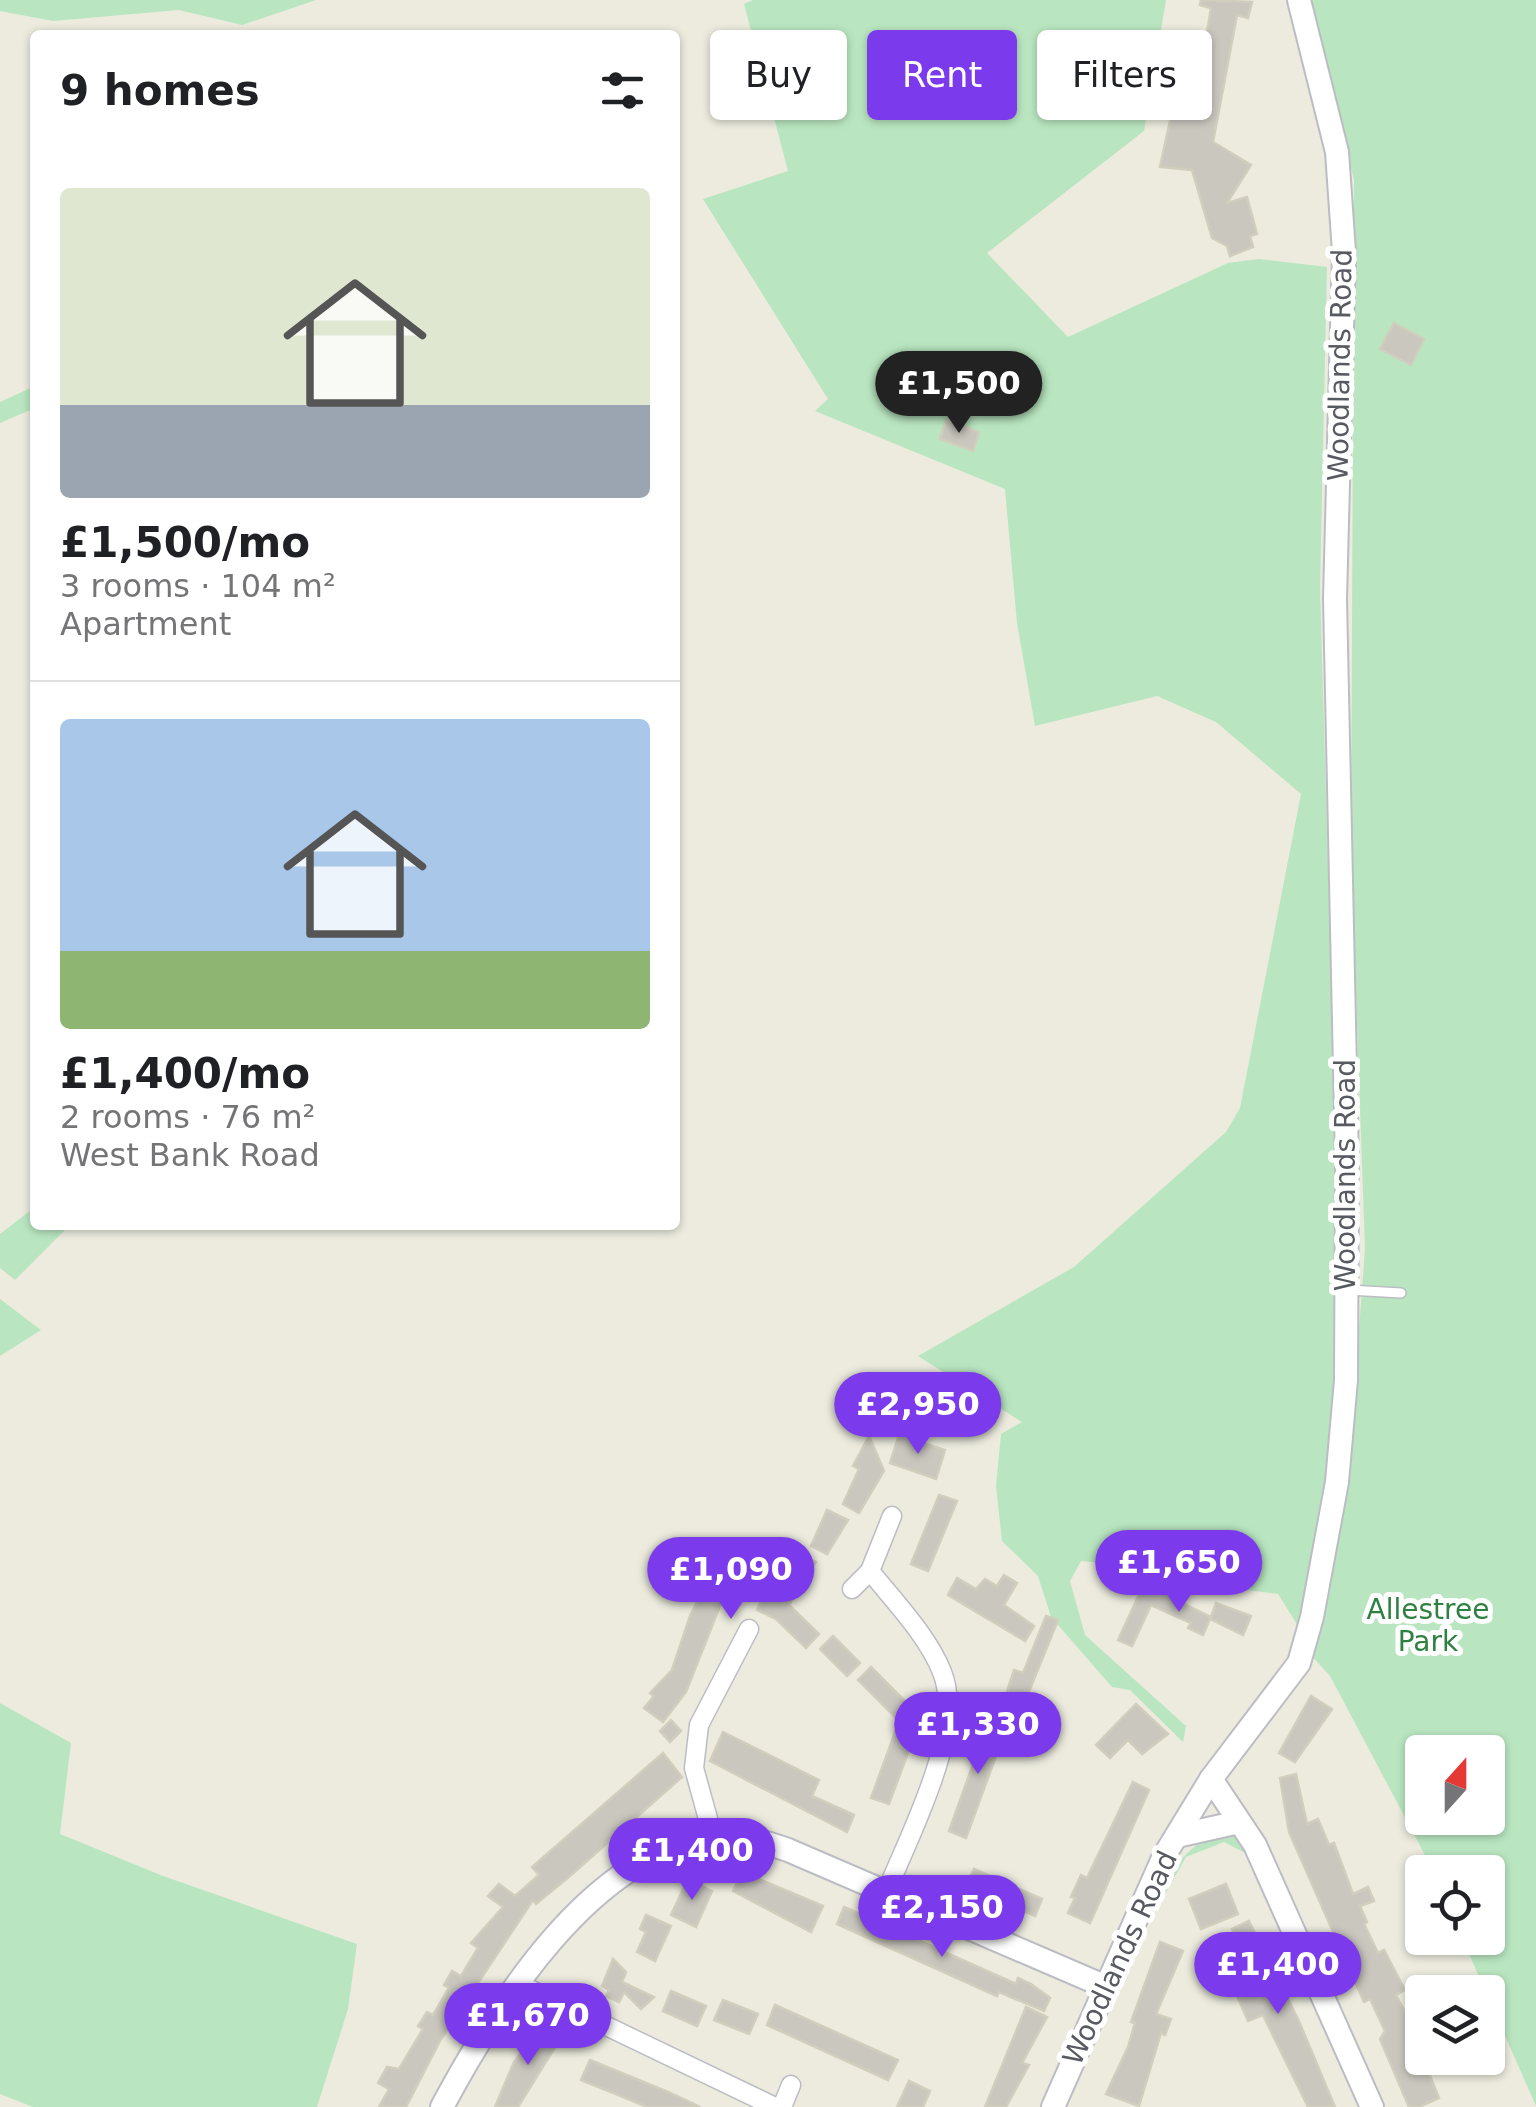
<!DOCTYPE html>
<html lang="en">
<head>
<meta charset="utf-8">
<style>
  :root { --surface:#fff; --page:#f6f6f6; --text:#202124; --muted:#757577; --line:#e0e0e0; --accent:#7c3aed }
  body { margin:0; font-family:"DejaVu Sans",sans-serif; background:var(--page); color:var(--text); height:100vh; display:flex; flex-direction:column; font-size:38px; white-space:nowrap }
  * { box-sizing:border-box; margin:0 }
  p { font-size:32px; color:var(--muted) }
  .icon { flex:none; width:55px; height:55px; fill:none; stroke:currentColor; stroke-width:2; stroke-linecap:round; stroke-linejoin:round }
  .map { position:relative; flex:1; overflow:hidden }
  .sheet { position:absolute; left:30px; top:30px; width:650px; height:1200px; display:flex; flex-direction:column; background:var(--surface); border-radius:10px; box-shadow:0 2px 8px #0004 }
  .sheet>* { flex:none }
  .banner { position:absolute; left:710px; top:30px; width:675px; height:90px; display:flex; gap:20px }
  .needle { width:65px; rotate:21deg }
  .buttons { position:absolute; left:1405px; top:1735px; display:grid; gap:20px }
  .buttons a { display:grid; place-items:center; width:100px; height:100px; border-radius:10px; background:var(--surface); box-shadow:0 2px 8px #0004; font-size:50px }
  .price { position:absolute; translate:-50% -85px; padding:0 22px; border-radius:35px; background:var(--accent); color:#fff; font-size:32px; line-height:65px; filter:drop-shadow(0 2px 5px #0008) }
  .price::after { content:''; position:absolute; left:50%; top:60px; width:30px; height:22px; margin-left:-15px; background:inherit; clip-path:polygon(0 0,100% 0,50% 100%) }
  .price.on { background:#222; color:#fff }
  ul { padding:0; list-style:none }
  li { display:grid; align-content:center; gap:20px; height:530px; padding:0 30px }
  li+li { border-top:2px solid var(--line) }
  li span { display:grid; place-items:center; height:310px; border-radius:10px; color:#555 }
  li>.icon { margin-inline-start:auto }
  span .icon { width:180px; height:180px; fill:#fffc; stroke-width:1 }
  li b { font-size:42px }
  h2 { display:flex; justify-content:space-between; align-items:center; height:120px; padding:0 30px; font-size:42px }
  .chip { padding:0 35px; border-radius:10px; background:var(--surface); box-shadow:0 2px 8px #0004; font-size:35px; line-height:90px }
  .chip.on { background:var(--accent); color:#fff }
  .map>svg:first-child { display:block }
</style>
</head>
<body>
<div class="map">
<svg width="1536" height="2107" viewBox="0 0 1536 2107">
  <rect width="100%" height="100%" fill="#ecebde"/>
  <!-- green -->
  <g fill="#b9e6c0" fill-rule="evenodd">
    <polygon points="0,0 316,0 242,25 179,10 53,21 0,11"/>
    <polygon points="753,0 1166,0 1144,131 987,253 1068,337 1228,263 1259,259 1327,267 1320,587 1336,1140 1337,1421 1300,1629 1278,1594 1209,1585 1196,1568 1164,1564 1146,1576 1112,1564 1081,1561 1070,1581 1085,1635 1186,1726 1183,1742 1130,1690 1112,1687 1051,1617 1038,1576 1002,1541 996,1486 1001,1434 1022,1422 918,1356 1074,1267 1226,1132 1240,1108 1301,794 1216,722 1157,696 1035,726 1017,623 1005,489 815,411 828,399 703,199 788,171 744,4"/>
    <path d="M 1311,0 L 1536,0 L 1536,2106 L 1462,1938 L 1488,1938 L 1488,1872 L 1434,1872 L 1330,1676 L 1310,1654 L 1347,1489 L 1365,1249 L 1351,851 L 1354,180 ZM 1422,1752 L 1488,1752 L 1488,1818 L 1422,1818 Z"/>
    <polygon points="35,386 35,408 0,423 0,402"/>
    <polygon points="35,1207 35,1225 70,1225 15,1280 0,1268 0,1234"/>
    <polygon points="0,1299 41,1330 0,1356"/>
    <polygon points="0,1703 71,1743 60,1834 163,1876 357,1944 348,2009 317,2107 33,2107 0,2094"/>
    <path d="M 1233,1834 L 1247,1854 L 1224,1842 L 1186,1857 L 1164,1896 L 1160,1894 C 1178,1860 1192,1837 1233,1834 Z"/>
  </g>
  <!-- building -->
  <g fill="#c9c7be" stroke="#d1cebd" stroke-width="2.5">
    <polygon points="1201,0 1252,2 1248,18 1237,15 1213,142 1251,165 1227,203 1247,197 1257,234 1250,236 1253,247 1230,256 1227,246 1212,238 1192,170 1160,167 1176,93 1187,94 1193,61 1202,62 1211,8 1200,5"/>
    <polygon points="1394,323 1424,339 1411,365 1380,349"/>
    <polygon points="946,420 979,432 973,451 940,439"/>
    <polygon points="899,1435 945,1450 936,1479 890,1463"/>
    <polygon points="869,1436 884,1471 859,1513 843,1504 859,1469 853,1466"/>
    <polygon points="939,1495 957,1501 928,1571 911,1564"/>
    <polygon points="827,1510 848,1520 827,1554 811,1546"/>
    <polygon points="795,1551 816,1562 789,1605 819,1634 806,1648 776,1619 757,1610 761,1601 732,1587 720,1606 686,1692 663,1722 644,1708 654,1696 650,1693 672,1670 690,1616 718,1560 776,1587"/>
    <polygon points="1004,1575 1017,1583 1004,1605 1034,1626 1025,1641 948,1595 957,1578 976,1589 985,1579 997,1586"/>
    <polygon points="1144,1584 1211,1617 1216,1603 1251,1616 1243,1635 1210,1619 1203,1635 1188,1628 1191,1623 1151,1605 1132,1646 1118,1640"/>
    <polygon points="1046,1616 1058,1620 1020,1714 1003,1708 1009,1685 1014,1670 1023,1673"/>
    <polygon points="833,1636 860,1663 847,1676 820,1649"/>
    <polygon points="871,1667 908,1704 895,1717 858,1680"/>
    <polygon points="1311,1696 1332,1709 1295,1762 1279,1753"/>
    <polygon points="1136,1704 1168,1734 1142,1754 1128,1740 1110,1758 1096,1745"/>
    <polygon points="990,1717 1008,1723 966,1838 949,1831"/>
    <polygon points="671,1720 681,1731 670,1742 660,1731"/>
    <polygon points="897,1727 915,1734 889,1804 871,1798"/>
    <polygon points="723,1732 819,1780 812,1796 854,1815 847,1832 710,1761"/>
    <polygon points="663,1753 682,1777 570,1876 536,1904 533,1900 441,2039 406,2107 379,2107 389,2089 378,2083 387,2067 399,2069 423,2029 418,2026 427,2012 433,2015 449,1988 444,1985 452,1971 461,1976 478,1948 471,1943 503,1907 488,1896 499,1884 515,1896 539,1875 532,1867"/>
    <polygon points="1296,1774 1307,1824 1318,1819 1329,1845 1334,1843 1353,1894 1368,1887 1374,1901 1360,1906 1367,1922 1364,1924 1378,1953 1384,1950 1405,1990 1396,1995 1418,2037 1415,2039 1439,2098 1419,2107 1409,2107 1380,2039 1385,2031 1370,1999 1364,2002 1289,1832 1280,1778"/>
    <polygon points="1133,1782 1149,1790 1090,1923 1068,1913 1075,1898 1071,1897 1081,1875 1087,1878"/>
    <polygon points="974,1869 1042,1899 1035,1916 966,1886"/>
    <polygon points="742,1872 823,1906 811,1932 733,1891"/>
    <polygon points="688,1879 712,1891 696,1927 671,1915"/>
    <polygon points="1226,1884 1238,1914 1201,1929 1189,1899"/>
    <polygon points="844,1907 1016,1984 1018,1978 1031,1984 1050,1998 1044,2011 999,1992 997,1996 837,1924"/>
    <polygon points="646,1915 671,1926 655,1961 637,1952 646,1932 640,1929"/>
    <polygon points="1249,1921 1298,2019 1335,2107 1308,2107 1263,2015 1248,2021 1238,1998 1246,1995 1234,1969 1247,1963 1232,1929"/>
    <polygon points="1160,1942 1183,1951 1156,2014 1171,2019 1165,2035 1161,2033 1139,2106 1106,2094 1128,2047 1135,2023 1131,2022"/>
    <polygon points="613,1959 626,1972 622,1982 654,1997 641,2009 624,1992 619,2002 606,1996 609,1990 602,1986"/>
    <polygon points="671,1991 706,2006 697,2026 663,2011"/>
    <polygon points="723,2000 758,2014 749,2034 714,2020"/>
    <polygon points="775,2005 898,2060 888,2080 767,2025"/>
    <polygon points="1026,2007 1047,2017 1022,2063 1029,2065 1006,2107 985,2107"/>
    <polygon points="543,2026 562,2036 518,2107 495,2107 514,2062"/>
    <polygon points="590,2060 668,2092 700,2107 647,2107 616,2094 581,2080"/>
    <polygon points="909,2081 930,2091 923,2107 897,2107"/>
  </g>
  <g fill="none" stroke-linecap="round" stroke-linejoin="round">
    <!-- service casing -->
    <g stroke="#bcbdc4" stroke-width="12">
      <polyline id="service" points="1349,1290 1401,1293"/>
    </g>
    <!-- minor casing -->
    <g stroke="#bcbdc4" stroke-width="21">
      <g id="minor">
        <polyline points="852,1589 870,1571"/>
        <polyline points="713,1837 694,1768 699,1725 749,1629"/>
        <path d="M 886,1893 C 908,1837 966,1731 942,1672 C 928,1636 894,1601 870,1571 L 892,1516"/>
        <polyline points="517,1983 775,2107"/>
        <polyline points="782,2107 791,2085"/>
      </g>
    </g>
    <!-- tertiary casing -->
    <g stroke="#bcbdc4" stroke-width="26">
      <g id="tertiary">
        <polyline points="1211,1779 1255,1845 1372,2107"/>
        <polyline points="1177,1836 1239,1822"/>
        <path d="M 442,2107 C 495,2008 589,1854 713,1837 C 737,1833 765,1842 788,1850 L 1104,1986"/>
        <polyline points="1053,2107 1164,1856 1211,1779 1299,1663 1312,1617 1337,1482 1346,1380 1347,1163 1335,599 1344,252 1337,152 1299,0"/>
      </g>
    </g>
    <!-- service -->
    <use href="#service" stroke="#fff" stroke-width="9"/>
    <!-- minor -->
    <use href="#minor" stroke="#fff" stroke-width="18"/>
    <!-- tertiary -->
    <use href="#tertiary" stroke="#fff" stroke-width="22"/>
  </g>
  <g text-anchor="middle" dominant-baseline="central" stroke-width="10" stroke-linejoin="round" paint-order="stroke">
    <!-- street labels -->
    <g font-size="28" fill="#585a61" stroke="#fff">
      <text transform="translate(1340 365) rotate(-89)">Woodlands Road</text>
      <text transform="translate(1345 1175) rotate(-90)">Woodlands Road</text>
      <text transform="translate(1120 1958) rotate(-65)">Woodlands Road</text>
    </g>
    <!-- park labels -->
    <g font-size="28" fill="#2e8140" stroke="#fff">
      <text x="1428" y="1609">Allestree<tspan x="1428" dy="32">Park</tspan></text>
    </g>
  </g>
</svg>
<div class="buttons">
<a><svg class="needle" viewBox="-14 -14 28 28"><path d="M0-13l5 13h-10z" fill="#e53935"/><path d="M0 13l5-13h-10z" fill="#757577"/></svg></a>
<a><svg class="icon" aria-label="locate" viewBox="0 0 24 24"><circle cx="12" cy="12" r="6"/><path d="M12 2v4M12 18v4M2 12h4M18 12h4"/></svg></a>
<a><svg class="icon" aria-label="layers" viewBox="0 0 24 24"><path d="M12 4l9 5-9 5-9-5zM3 14l9 5 9-5"/></svg></a>
</div>
<b class="price on" style="left:959px;top:436px">£1,500</b>
<b class="price" style="left:918px;top:1457px">£2,950</b>
<b class="price" style="left:1179px;top:1615px">£1,650</b>
<b class="price" style="left:731px;top:1622px">£1,090</b>
<b class="price" style="left:978px;top:1777px">£1,330</b>
<b class="price" style="left:692px;top:1903px">£1,400</b>
<b class="price" style="left:942px;top:1960px">£2,150</b>
<b class="price" style="left:1278px;top:2017px">£1,400</b>
<b class="price" style="left:528px;top:2068px">£1,670</b>
<div class="banner">
<a class="chip">Buy</a>
<a class="chip on">Rent</a>
<a class="chip">Filters</a>
</div>
<section class="sheet">
<h2>9 homes<svg class="icon" aria-label="filters" viewBox="0 0 24 24"><path d="M4 7h16M4 17h16"/><circle cx="9" cy="7" r="2"/><circle cx="15" cy="17" r="2"/></svg></h2>
<ul>
<li><span style="background:linear-gradient(#dfe7d0 70%,#9aa5b1 0)"><svg class="icon" aria-label="home" viewBox="0 0 24 24"><path d="M3 11l9-7 9 7M6 9v11h12V9"/></svg></span><div><b>£1,500/mo</b><p>3 rooms · 104 m²</p><p>Apartment</p></div></li>
<li><span style="background:linear-gradient(#a9c7e8 75%,#8fb573 0)"><svg class="icon" aria-label="home" viewBox="0 0 24 24"><path d="M3 11l9-7 9 7M6 9v11h12V9"/></svg></span><div><b>£1,400/mo</b><p>2 rooms · 76 m²</p><p>West Bank Road</p></div></li>
</ul>
</section>
</div>
</body>
</html>
